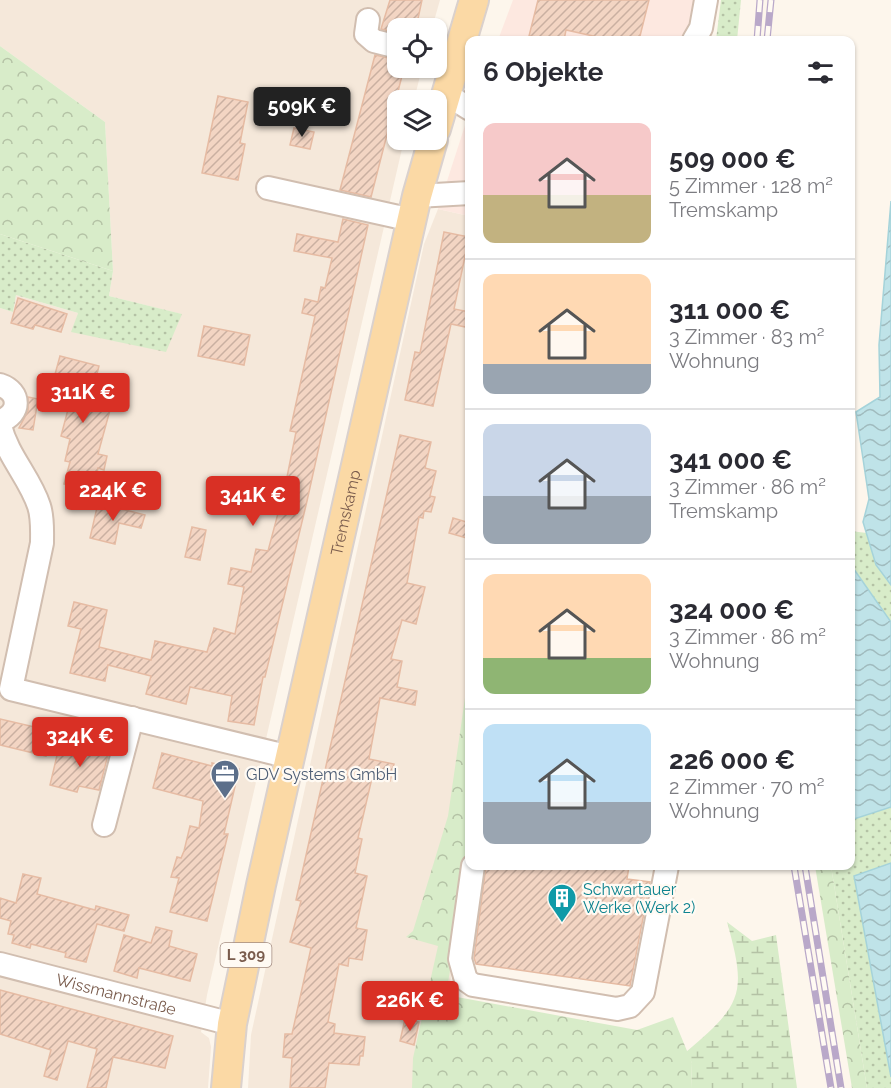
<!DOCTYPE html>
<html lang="de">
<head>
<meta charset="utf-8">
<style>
  :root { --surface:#fff; --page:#f7f7f7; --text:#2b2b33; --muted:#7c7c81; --line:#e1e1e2; --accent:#d93025 }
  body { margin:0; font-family:Raleway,sans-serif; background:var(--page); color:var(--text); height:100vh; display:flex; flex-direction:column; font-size:22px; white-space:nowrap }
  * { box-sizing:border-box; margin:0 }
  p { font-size:20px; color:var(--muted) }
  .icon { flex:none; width:33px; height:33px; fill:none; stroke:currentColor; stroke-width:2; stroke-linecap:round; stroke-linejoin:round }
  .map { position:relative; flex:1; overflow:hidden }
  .side { position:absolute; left:465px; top:36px; width:390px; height:834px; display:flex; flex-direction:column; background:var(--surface); border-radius:12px; box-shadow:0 2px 4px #0004 }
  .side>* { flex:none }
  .fabs { position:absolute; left:387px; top:18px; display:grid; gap:12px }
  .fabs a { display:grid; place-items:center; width:60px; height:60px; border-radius:12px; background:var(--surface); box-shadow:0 2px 4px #0004; font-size:30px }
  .price { position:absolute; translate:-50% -51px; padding:0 14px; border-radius:6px; background:var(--accent); color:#fff; font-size:20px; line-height:39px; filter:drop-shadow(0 2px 3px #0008) }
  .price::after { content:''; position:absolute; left:50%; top:36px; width:18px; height:14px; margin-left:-9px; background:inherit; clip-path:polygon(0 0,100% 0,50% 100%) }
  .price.current { background:#222; color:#fff }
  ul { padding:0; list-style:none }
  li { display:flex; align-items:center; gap:18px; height:150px; padding:0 18px }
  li+li { border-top:2px solid var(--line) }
  li span { display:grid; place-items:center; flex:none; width:168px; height:120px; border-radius:12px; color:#555 }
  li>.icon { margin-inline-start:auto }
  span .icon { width:72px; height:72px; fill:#fffc; stroke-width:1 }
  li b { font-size:26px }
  h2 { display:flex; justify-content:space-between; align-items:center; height:72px; padding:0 18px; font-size:26px }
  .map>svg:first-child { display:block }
</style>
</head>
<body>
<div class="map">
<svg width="891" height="1088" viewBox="0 0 891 1088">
  <defs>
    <pattern id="grass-dots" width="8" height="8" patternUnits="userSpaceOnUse" patternTransform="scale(1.5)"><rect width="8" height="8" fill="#d8ecc9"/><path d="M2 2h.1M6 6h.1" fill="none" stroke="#b4c2a5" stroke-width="1.8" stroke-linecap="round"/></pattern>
    <pattern id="forest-crowns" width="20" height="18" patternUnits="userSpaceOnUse" patternTransform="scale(1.5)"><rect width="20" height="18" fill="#d8ecc9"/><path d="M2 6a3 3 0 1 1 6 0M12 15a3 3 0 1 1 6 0" fill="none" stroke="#b4c2a5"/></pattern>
    <pattern id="wetland-marsh" width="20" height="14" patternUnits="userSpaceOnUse" patternTransform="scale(1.5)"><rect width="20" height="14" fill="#d8ecc9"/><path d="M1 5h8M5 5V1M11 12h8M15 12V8" fill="none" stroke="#b4c2a5"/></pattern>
    <pattern id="water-waves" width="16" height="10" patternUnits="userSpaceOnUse" patternTransform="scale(1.5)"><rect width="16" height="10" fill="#bfe3e8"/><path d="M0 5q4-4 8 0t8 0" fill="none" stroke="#a0bbbe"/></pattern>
    <pattern id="building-hatch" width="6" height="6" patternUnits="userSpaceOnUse" patternTransform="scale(1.5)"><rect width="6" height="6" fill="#f3d5c3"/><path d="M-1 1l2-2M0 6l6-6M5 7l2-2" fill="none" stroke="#cab0a1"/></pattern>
  </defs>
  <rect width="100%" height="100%" fill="#fdf6ec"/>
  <!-- residential -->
  <g fill="#f5e8da">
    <polygon points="0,0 440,0 432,28 398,28 398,68 422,68 414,100 398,100 398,140 404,140 207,995 201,1032 209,1038 211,1047 208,1088 0,1088 0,308 13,312 16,295 78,313 72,332 181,314 109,296 113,271 105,122 0,46"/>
    <polygon points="438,209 469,216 471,866 431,1088 248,1088 251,1035 424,244"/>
  </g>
  <!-- commercial -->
  <g fill="#fde8e0">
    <polygon points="513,0 697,0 691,28 680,40 498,40"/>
    <polygon points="469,113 469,216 438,209"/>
  </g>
  <!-- grass -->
  <g fill="url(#grass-dots)">
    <polygon points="721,0 741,0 737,40 716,40"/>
    <polygon points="0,234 113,271 109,296 182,314 166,352 71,332 78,313 16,295 13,312 0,308"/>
    <polygon points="850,531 867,533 876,565 891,585 891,622 851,565"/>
    <polygon points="891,807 891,863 854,876 891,1077 891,1088 867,1088 831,866 850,866 851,820"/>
  </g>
  <!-- forest -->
  <g fill="url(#forest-crowns)">
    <polygon points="0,46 105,122 113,271 0,234"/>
    <polygon points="469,670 469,855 446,995 637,1030 673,1017 692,1063 691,1088 412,1088 413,1058 438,946 406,937 413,931 448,816"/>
    <polygon points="815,866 831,866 867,1088 852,1088"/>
  </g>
  <!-- wetland -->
  <path fill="url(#wetland-marsh)" d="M 727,922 L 752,941 L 776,935 L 797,1088 L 691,1088 L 692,1063 L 686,1052 C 743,1004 747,993 727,922 Z"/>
  <!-- water -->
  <g fill="url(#water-waves)" stroke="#a5d3da" stroke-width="1.5">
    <polygon points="891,201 891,585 876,565 863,522 869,499 856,412 880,397 879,345"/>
    <polygon points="851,565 891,622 891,807 851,820"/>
    <polygon points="891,863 891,1077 854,876"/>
  </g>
  <!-- building -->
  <g fill="url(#building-hatch)" stroke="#e6bba3" stroke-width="1.5">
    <polygon points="390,0 422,0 416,28 398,28 398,33 381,29"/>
    <polygon points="538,0 649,0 639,40 611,40 566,30 564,40 529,36"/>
    <polygon points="375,55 398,60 398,68 404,68 371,197 340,190"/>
    <polygon points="218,96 248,102 240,143 245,144 238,180 202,173"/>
    <polygon points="294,128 314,132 310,149 290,145"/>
    <polygon points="343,219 368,225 307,501 265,677 263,677 254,725 228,721 232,696 190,687 186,704 146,694 151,676 108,665 105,681 70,673 81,629 68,626 74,602 107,610 99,647 151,660 155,641 207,652 214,628 235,634 244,587 228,584 231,568 251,572 256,549 268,551 285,487 296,432 290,431 315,316 302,313 305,299 318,302 321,287 325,288 332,258 294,251 297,234 338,242"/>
    <polygon points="444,232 469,237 454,309 470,312 470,328 451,324 433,406 405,400 415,352 420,353"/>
    <polygon points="18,298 67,314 61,332 35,325 33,329 11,323"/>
    <polygon points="204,326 250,335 244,365 198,356"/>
    <polygon points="60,356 99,366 89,405 110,410 98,454 107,456 104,470 98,468 93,491 64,484 70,462 65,461 70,439 61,436 75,383 54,378"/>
    <polygon points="28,397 38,399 33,430 19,428 28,411"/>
    <polygon points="400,435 431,442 425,468 436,471 430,496 435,497 431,512 424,511 423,518 419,517 407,583 425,587 416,624 402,620 391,659 402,661 397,687 417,691 415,705 380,698 369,759 394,764 390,781 372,778 358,838 362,839 355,873 367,876 356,928 367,930 362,960 349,958 348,966 339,964 328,1022 335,1024 334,1033 365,1037 363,1056 360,1056 359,1065 329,1063 325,1088 290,1088 292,1058 283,1057 285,1034 292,1034 311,948 290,942 301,901 296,900"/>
    <polygon points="98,503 145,515 141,528 119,523 115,544 90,538"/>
    <polygon points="453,518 470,523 470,539 449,533"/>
    <polygon points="192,527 206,530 200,560 185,557"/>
    <polygon points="0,719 52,731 46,756 0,745"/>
    <polygon points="98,740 111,743 99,790 79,786 77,792 50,785 59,747 94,755"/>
    <polygon points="162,753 212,766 212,763 239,769 224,834 228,834 207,921 170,912 179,878 171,877 177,857 181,858 184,851 190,826 199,828 203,801 153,788"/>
    <polygon points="486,866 629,866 627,879 650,882 630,986 476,964 474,958"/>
    <polygon points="23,874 41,878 37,894 95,910 96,906 129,915 124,931 97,924 86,962 65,957 66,953 31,944 30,948 12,943 14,935 8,934 11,921 0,918 0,898 16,903"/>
    <polygon points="156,927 172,931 169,946 197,954 190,981 139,968 137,978 114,971 124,935 151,943"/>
    <polygon points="0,990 173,1036 165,1068 113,1057 106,1088 87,1088 97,1049 68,1041 57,1080 44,1076 51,1050 0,1034"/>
    <polygon points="405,1019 419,1022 414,1045 400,1041"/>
  </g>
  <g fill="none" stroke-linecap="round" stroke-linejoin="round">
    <!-- minor casing -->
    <g stroke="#d1beb0" stroke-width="26">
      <g id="minor">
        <polyline points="368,20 366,34 374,41 398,47"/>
        <polyline points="694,40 701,28 706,0"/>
        <polyline points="446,94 470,109"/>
        <polyline points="268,188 412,220"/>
        <polyline points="417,196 470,193"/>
        <path d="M 0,385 C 21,392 21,414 0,421"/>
        <path d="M 0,426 C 8,457 30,478 39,506 C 43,518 42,531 42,543 L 11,689 L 290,757"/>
        <polyline points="104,825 132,718"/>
        <polyline points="473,866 460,959 466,980 473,985 617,1009 630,1006 643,992 667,866"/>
        <path id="s1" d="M 0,964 L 232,1024"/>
      </g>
    </g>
    <!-- major casing -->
    <g stroke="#dad1cd" stroke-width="32">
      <g id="major">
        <polyline points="436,129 474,0"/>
        <path id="s2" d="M 226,1088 L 232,1024 L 261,885 L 417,196 L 433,140"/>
      </g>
    </g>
    <!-- minor -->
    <use href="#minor" stroke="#fff" stroke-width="22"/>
    <!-- major -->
    <use href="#major" stroke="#fbd9a5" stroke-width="28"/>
    <!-- rail casing -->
    <g stroke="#b9a8c9" stroke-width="7">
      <g id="rail">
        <polyline points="757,40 760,0"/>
        <polyline points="767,40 771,0"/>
        <polyline points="794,866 831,1088"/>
        <polyline points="805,866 841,1088"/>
      </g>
    </g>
    <!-- rail -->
    <use href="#rail" stroke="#fffaf3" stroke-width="4.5" stroke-dasharray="14" stroke-linecap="butt"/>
  </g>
  <!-- icons -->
  <defs>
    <g id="office-pin" transform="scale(1.5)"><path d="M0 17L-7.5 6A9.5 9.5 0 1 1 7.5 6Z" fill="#5c6f8a" stroke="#fffaf3"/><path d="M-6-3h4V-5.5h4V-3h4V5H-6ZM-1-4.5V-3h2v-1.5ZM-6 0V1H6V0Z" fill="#fff"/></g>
    <g id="building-pin" transform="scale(1.5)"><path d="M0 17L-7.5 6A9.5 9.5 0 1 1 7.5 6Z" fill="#0f9aa8" stroke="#fffaf3"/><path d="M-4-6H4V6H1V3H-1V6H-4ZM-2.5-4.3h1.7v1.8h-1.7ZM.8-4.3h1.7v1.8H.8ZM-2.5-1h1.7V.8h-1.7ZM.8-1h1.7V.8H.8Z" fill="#fff"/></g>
  </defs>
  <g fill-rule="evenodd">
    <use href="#office-pin" x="225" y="774"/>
    <use href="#building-pin" x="562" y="898"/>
  </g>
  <g text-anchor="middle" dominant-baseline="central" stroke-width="4.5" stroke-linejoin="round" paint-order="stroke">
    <!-- shield labels -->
    <rect fill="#fffaf3" stroke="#a28b7f" stroke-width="1.5" x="220.5" y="943" width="51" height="24" rx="4.5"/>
    <g font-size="15" font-weight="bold" fill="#7a5c4d">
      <text x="246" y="955">L 309</text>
    </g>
    <!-- street labels -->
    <g font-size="16" fill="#7a5c4d" stroke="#fffaf3">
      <text stroke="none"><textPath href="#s2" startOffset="588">Tremskamp</textPath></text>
      <text stroke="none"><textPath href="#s1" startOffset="120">Wissmannstraße</textPath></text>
    </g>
    <!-- service labels -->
    <g font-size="16" fill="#4e5e75" stroke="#fffaf3" text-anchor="start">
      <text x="246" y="774">GDV Systems GmbH</text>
    </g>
    <!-- culture labels -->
    <g font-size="16" fill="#0d838f" stroke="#fffaf3" text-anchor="start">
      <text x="583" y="889">Schwartauer<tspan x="583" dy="18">Werke (Werk 2)</tspan></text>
    </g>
  </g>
</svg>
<div class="fabs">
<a><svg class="icon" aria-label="locate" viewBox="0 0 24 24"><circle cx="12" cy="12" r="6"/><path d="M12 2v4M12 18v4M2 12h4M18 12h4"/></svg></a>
<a><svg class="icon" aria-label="layers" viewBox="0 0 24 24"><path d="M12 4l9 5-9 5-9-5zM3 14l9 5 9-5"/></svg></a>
</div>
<b class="price current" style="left:302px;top:138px">509K €</b>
<b class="price" style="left:83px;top:424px">311K €</b>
<b class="price" style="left:113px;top:522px">224K €</b>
<b class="price" style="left:253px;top:527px">341K €</b>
<b class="price" style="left:80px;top:768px">324K €</b>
<b class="price" style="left:410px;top:1032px">226K €</b>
<section class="side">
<h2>6 Objekte<svg class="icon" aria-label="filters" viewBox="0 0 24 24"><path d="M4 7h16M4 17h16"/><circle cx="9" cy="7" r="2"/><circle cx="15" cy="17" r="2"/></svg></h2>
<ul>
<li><span style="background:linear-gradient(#f6c9c9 60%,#c2b280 0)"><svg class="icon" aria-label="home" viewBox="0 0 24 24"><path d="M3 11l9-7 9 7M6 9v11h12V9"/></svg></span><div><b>509 000 €</b><p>5 Zimmer · 128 m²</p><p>Tremskamp</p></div></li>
<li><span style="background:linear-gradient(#ffd9b3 75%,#9aa5b1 0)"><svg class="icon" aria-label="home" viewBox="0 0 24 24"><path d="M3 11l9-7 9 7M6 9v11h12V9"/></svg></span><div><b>311 000 €</b><p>3 Zimmer · 83 m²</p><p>Wohnung</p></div></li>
<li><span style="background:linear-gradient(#c9d6e8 60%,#9aa5b1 0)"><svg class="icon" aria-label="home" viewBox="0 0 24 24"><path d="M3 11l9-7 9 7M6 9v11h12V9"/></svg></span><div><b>341 000 €</b><p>3 Zimmer · 86 m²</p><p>Tremskamp</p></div></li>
<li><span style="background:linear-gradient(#ffd9b3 70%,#8fb573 0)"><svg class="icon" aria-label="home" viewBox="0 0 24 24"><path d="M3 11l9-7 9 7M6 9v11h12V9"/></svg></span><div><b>324 000 €</b><p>3 Zimmer · 86 m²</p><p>Wohnung</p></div></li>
<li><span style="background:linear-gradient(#bfe0f5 65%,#9aa5b1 0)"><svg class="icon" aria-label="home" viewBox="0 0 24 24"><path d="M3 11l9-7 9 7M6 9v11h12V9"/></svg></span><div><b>226 000 €</b><p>2 Zimmer · 70 m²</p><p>Wohnung</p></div></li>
</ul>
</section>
</div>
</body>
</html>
